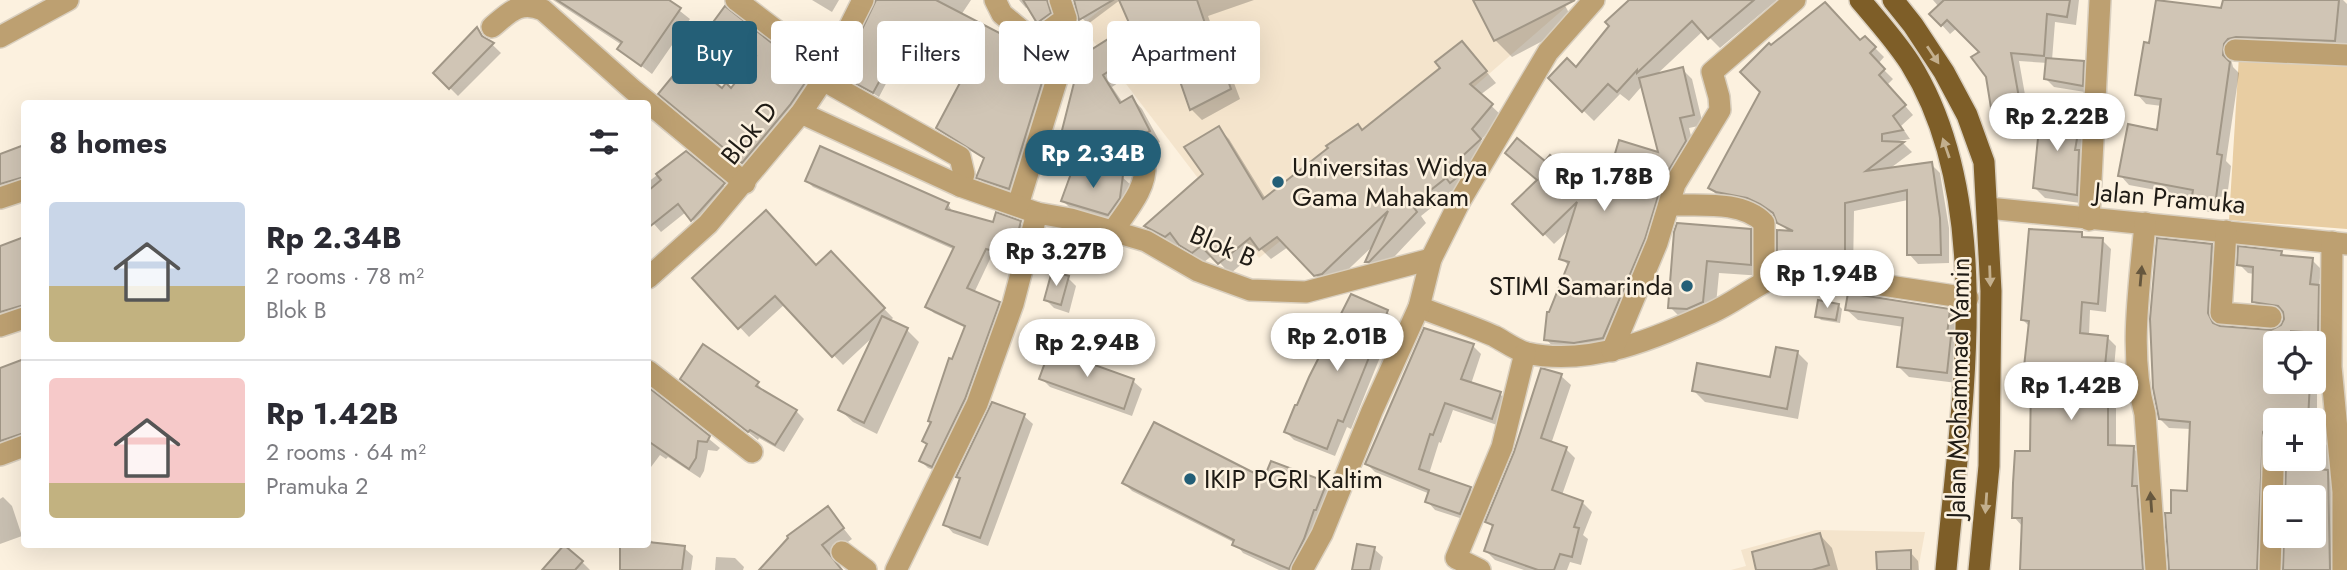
<!DOCTYPE html>
<html lang="en">
<head>
<meta charset="utf-8">
<style>
  :root { --surface:#fff; --page:#f7f7f7; --text:#2b2b33; --muted:#7c7c81; --line:#e1e1e2; --accent:#245f77 }
  body { margin:0; font-family:Jost,sans-serif; background:var(--page); color:var(--text); height:100vh; display:flex; flex-direction:column; font-size:26px; white-space:nowrap }
  * { box-sizing:border-box; margin:0 }
  p { font-size:23px; color:var(--muted) }
  .icon { flex:none; width:38px; height:38px; fill:none; stroke:currentColor; stroke-width:2; stroke-linecap:round; stroke-linejoin:round }
  .map { position:relative; flex:1; overflow:hidden }
  .panel { position:absolute; left:21px; top:100px; width:630px; height:448px; display:flex; flex-direction:column; background:var(--surface); border-radius:7px; box-shadow:0 7px 28px #0002 }
  .panel>* { flex:none }
  .banner { position:absolute; left:672px; top:21px; width:665px; height:63px; display:flex; gap:14px }
  .controls { position:absolute; left:2263px; top:331px; display:grid; gap:14px }
  .controls a { display:grid; place-items:center; width:63px; height:63px; border-radius:7px; background:var(--surface); box-shadow:0 7px 28px #0002; font-size:35px }
  .price { position:absolute; translate:-50% -60px; padding:0 16px; border-radius:24px; background:#fff; color:#222; font-size:23px; line-height:46px; filter:drop-shadow(0 2px 4px #0008) }
  .price::after { content:''; position:absolute; left:50%; top:42px; width:21px; height:16px; margin-left:-10px; background:inherit; clip-path:polygon(0 0,100% 0,50% 100%) }
  .price.on { background:var(--accent); color:#fff }
  ul { padding:0; list-style:none }
  li { display:flex; align-items:center; gap:21px; height:175px; padding:0 28px }
  li+li { border-top:2px solid var(--line) }
  li span { display:grid; place-items:center; flex:none; width:196px; height:140px; border-radius:7px; color:#555 }
  li>.icon { margin-inline-start:auto }
  span .icon { width:84px; height:84px; fill:#fffc; stroke-width:1 }
  li b { font-size:30px }
  h2 { display:flex; justify-content:space-between; align-items:center; height:84px; padding:0 28px; font-size:30px }
  .pill { padding:0 24px; border-radius:7px; background:var(--surface); box-shadow:0 7px 28px #0002; font-size:24px; line-height:63px }
  .pill.on { background:var(--accent); color:#fff }
  .map>svg:first-child { display:block }
</style>
</head>
<body>
<div class="map">
<svg width="2347" height="570" viewBox="0 0 2347 570">
  <rect width="100%" height="100%" fill="#fcf1df"/>
  <!-- built -->
  <g fill="#f4e4cc">
    <polygon points="1113,0 1574,0 1452,106 1259,258 1081,25"/>
    <polygon points="1816,530 1925,532 1918,570 1731,570 1746,566 1741,550"/>
  </g>
  <!-- green -->
  <polygon fill="#e8cda2" points="2239,56 2347,63 2347,229 2229,220"/>
  <!-- shadow -->
  <g fill="#0003" fill-rule="evenodd">
    <polygon points="553,0 666,0 690,19 652,74 619,49 622,45"/>
    <polygon points="812,0 839,0 832,12"/>
    <polygon points="877,0 971,0 961,15 1018,48 1044,77 1047,86 1014,193 984,183 979,177 985,159 938,128 972,63 913,32 879,97 842,74"/>
    <polygon points="1019,0 1059,0 1058,22 1047,30 1029,6 1026,8"/>
    <polygon points="1075,0 1120,0 1088,24 1080,16"/>
    <polygon points="1138,0 1254,0 1208,16 1215,35 1220,33 1230,43 1231,59 1243,80 1234,83 1240,99 1202,120 1191,109 1170,48 1112,87 1123,103 1132,98 1142,109 1160,142 1099,174 1122,177 1131,185 1117,222 1071,209 1063,201 1074,170 1068,168 1057,158 1078,74 1067,62 1075,29 1086,39 1092,51 1132,26"/>
    <polygon points="1475,0 1562,0 1575,24 1512,57 1495,40"/>
    <polygon points="1631,0 1777,0 1720,48 1703,31 1655,76 1682,69 1692,79 1703,125 1689,128 1695,152 1613,348 1556,350 1546,339 1569,266 1561,258 1571,228 1554,244 1515,204 1538,181 1545,163 1600,199 1661,154 1642,86 1629,101 1620,94 1594,121 1550,78 1577,69"/>
    <polygon points="1933,0 2079,0 2076,25 2055,22 2052,60 2083,63 2092,72 2091,93 2054,87 2046,79 2048,63 2019,61 2029,117 2002,122 1994,113 1981,52 1957,28 1950,34 1932,14 1939,7"/>
    <polygon points="2157,0 2222,10 2225,0 2343,0 2347,4 2347,50 2231,59 2233,67 2239,73 2226,161 2231,166 2225,214 2203,211 2193,201 2193,197 2129,185 2120,175 2158,132 2162,106 2146,104 2137,94 2150,45"/>
    <polygon points="713,25 810,75 819,84 751,170 669,102 731,90 757,58"/>
    <polygon points="477,30 501,53 458,96 435,73"/>
    <polygon points="1865,38 1884,57 1878,64 1893,79 1887,85 1913,115 1901,126 1910,139 1893,142 1904,144 1912,152 1888,170 1931,164 1940,173 1949,228 1949,263 1918,264 1909,254 1908,200 1854,211 1853,274 1788,271 1779,262 1789,233 1776,216 1758,206 1719,197 1710,188"/>
    <polygon points="1462,43 1496,83 1480,95 1502,116 1481,140 1490,150 1457,187 1421,216 1426,223 1380,272 1367,262 1375,244 1333,284 1326,286 1288,247 1271,259 1260,248 1230,274 1213,255 1204,262 1192,255 1180,243 1176,246 1157,237 1147,227 1205,174 1219,129 1229,139 1266,199 1363,131 1442,68"/>
    <polygon points="2080,117 2090,128 2087,204 2045,198 2034,187"/>
    <polygon points="24,146 24,187 0,197 0,155"/>
    <polygon points="686,153 732,193 700,228 686,212 661,232 648,217 648,182"/>
    <polygon points="807,181 948,204 953,213 994,224 1020,223 1027,230 1018,262 992,255 974,293 999,303 1005,310 939,472 928,468 921,461 928,445 932,423 966,328 934,313 927,307 955,250 813,187"/>
    <polygon points="1750,231 1763,244 1763,276 1719,273 1715,315 1683,320 1670,307 1676,232"/>
    <polygon points="2081,234 2086,239 2102,240 2111,249 2106,312 2090,310 2089,335 2107,337 2116,346 2111,401 2116,407 2116,447 2133,448 2142,457 2150,570 2022,570 2023,527 2014,517 2032,453 2033,384 2025,375 2030,327 2023,320"/>
    <polygon points="24,238 24,315 0,325 0,247"/>
    <polygon points="1091,241 1100,249 1096,265 1071,259 1062,250"/>
    <path d="M 2211,245 L 2220,254 L 2216,323 L 2218,327 L 2271,332 L 2283,326 L 2285,314 L 2263,311 L 2254,302 L 2254,274 L 2248,273 L 2239,264 L 2281,252 L 2286,257 L 2312,260 L 2321,269 L 2319,287 L 2327,295 L 2326,341 L 2317,340 L 2317,415 L 2322,421 L 2322,440 L 2331,449 L 2330,474 L 2336,480 L 2338,570 L 2285,570 L 2286,536 L 2314,536 L 2314,497 L 2287,497 L 2288,458 L 2314,458 L 2314,420 L 2275,420 L 2265,570 L 2171,570 L 2172,515 L 2189,493 L 2191,429 L 2169,428 L 2160,419 ZM 2275,343 L 2314,343 L 2314,382 L 2275,382 Z"/>
    <polygon points="831,254 893,318 889,322 907,330 919,342 877,434 853,422 840,410 875,335 843,365 785,304 749,337 694,278 817,267"/>
    <polygon points="1068,278 1076,286 1069,313 1054,308 1046,300"/>
    <polygon points="1838,305 1842,309 1840,323 1821,320 1817,316"/>
    <polygon points="1847,310 1949,310 1959,321 1957,383 1909,377 1899,367 1904,327 1858,320"/>
    <polygon points="1387,312 1395,320 1351,429 1347,427 1335,456 1294,440 1286,432"/>
    <polygon points="1473,346 1481,354 1471,384 1500,394 1508,402 1500,426 1453,410 1441,443 1439,442 1429,474 1470,488 1479,497 1469,521 1435,510 1427,501 1430,494 1375,472 1367,464"/>
    <polygon points="1051,351 1133,381 1142,389 1132,416 1050,387 1041,378"/>
    <polygon points="1797,352 1808,363 1798,419 1705,402 1694,391 1772,379"/>
    <polygon points="24,360 24,443 0,453 0,370"/>
    <polygon points="1561,376 1571,385 1551,444 1566,449 1575,458 1562,495 1582,502 1592,512 1583,535 1588,539 1581,565 1570,562 1567,570 1524,570 1495,560 1486,551 1494,528 1487,522"/>
    <polygon points="682,379 757,383 765,393 796,411 804,419 784,452 759,438 758,440"/>
    <polygon points="648,389 720,448 717,451 708,450 704,471 700,478 668,457 666,459 660,455 648,471"/>
    <polygon points="1024,416 1033,424 988,546 953,533 945,524 961,480 958,477"/>
    <polygon points="1265,480 1326,483 1335,492 1300,570 1279,570 1243,553 1235,543 1132,491 1124,483"/>
    <polygon points="3,497 12,506 22,536 0,544 0,499"/>
    <polygon points="827,508 852,539 830,555 842,570 761,570"/>
    <polygon points="1820,535 1832,548 1838,570 1758,570"/>
    <polygon points="648,538 657,545 684,548 693,556 691,570 622,570 648,544"/>
    <polygon points="565,547 582,562 590,570 544,570"/>
    <polygon points="1374,549 1383,557 1380,570 1354,570"/>
    <polygon points="1910,552 1918,561 1919,570 1879,570"/>
    <polygon points="716,557 735,558 744,567 743,570 715,570"/>
  </g>
  <!-- building -->
  <g fill="#d0c5b5" stroke="#a19787" stroke-width="2">
    <polygon points="557,0 669,0 681,8 641,66 617,49 622,42"/>
    <polygon points="876,0 936,0 1013,40 1040,70 1043,79 1009,189 976,178 984,158 936,128 971,62 908,29 873,93 840,75"/>
    <polygon points="1023,0 1047,0 1051,13 1037,23"/>
    <polygon points="1074,0 1113,0 1079,20"/>
    <polygon points="1119,0 1197,0 1209,35 1221,31 1221,47 1234,69 1225,72 1231,89 1190,110 1164,35 1103,75 1120,103 1132,96 1150,131 1085,165 1055,158 1078,67 1065,63 1052,44 1075,26 1089,51 1130,25"/>
    <polygon points="1473,0 1575,0 1494,41"/>
    <polygon points="1629,0 1754,0 1708,39 1692,21 1637,73 1637,70 1617,92 1608,84 1582,112 1548,78 1567,58 1576,67 1609,26 1605,22"/>
    <polygon points="1944,0 2070,0 2067,17 2047,14 2044,56 2011,53 2021,109 1992,114 1986,77 1971,57 1979,52 1947,20 1941,26 1929,14"/>
    <polygon points="2156,0 2221,8 2223,0 2339,0 2335,41 2236,37 2228,39 2224,44 2223,55 2230,62 2217,154 2222,155 2215,205 2191,202 2193,190 2118,176 2128,124 2157,130 2161,99 2135,95 2144,42 2149,43"/>
    <polygon points="1825,2 1860,40 1865,36 1876,47 1870,53 1885,69 1879,75 1906,105 1893,116 1903,130 1882,134 1882,141 1904,142 1866,171 1932,162 1940,218 1941,255 1907,255 1907,190 1845,203 1845,266 1798,259 1777,263 1777,230 1793,231 1777,223 1773,213 1760,204 1747,198 1716,192 1708,188 1760,92 1740,72 1769,43 1771,45"/>
    <polygon points="725,6 811,74 790,105 742,163 658,94 686,60 722,88 726,83 731,88 756,56 711,25"/>
    <polygon points="477,27 482,36 494,43 449,89 433,73"/>
    <polygon points="1462,41 1487,71 1470,84 1493,104 1472,129 1481,139 1457,161 1464,169 1460,175 1450,183 1446,178 1412,205 1417,212 1369,262 1365,262 1388,211 1322,274 1314,276 1277,237 1259,250 1250,238 1218,264 1201,246 1192,253 1179,245 1170,233 1165,237 1144,226 1203,174 1184,147 1219,126 1263,199 1328,148 1326,146 1358,124 1362,130 1440,68 1435,62"/>
    <polygon points="2046,58 2084,61 2083,86 2044,79"/>
    <polygon points="1683,67 1694,115 1680,118 1686,141 1663,180 1645,239 1603,338 1574,343 1544,340 1547,312 1549,312 1569,262 1559,259 1577,202 1543,235 1512,204 1537,180 1505,153 1517,138 1545,161 1550,155 1599,196 1603,183 1606,184 1619,140 1658,152 1639,78"/>
    <polygon points="2041,108 2081,116 2075,150 2079,150 2077,195 2033,188"/>
    <polygon points="24,145 24,177 0,184 0,154"/>
    <polygon points="820,146 949,203 946,209 993,222 996,212 1021,221 1012,256 986,249 967,288 1000,302 965,399 932,467 919,461 927,444 922,441 931,422 928,421 949,358 952,359 965,326 925,307 954,247 805,181"/>
    <polygon points="686,151 725,183 691,221 678,204 648,228 648,191 661,180 656,174"/>
    <polygon points="1073,168 1123,175 1120,198 1108,215 1061,201"/>
    <polygon points="766,210 816,265 831,251 885,308 832,357 775,296 738,329 692,278"/>
    <polygon points="1677,223 1751,229 1751,265 1707,261 1703,302 1687,309 1668,308 1674,232"/>
    <polygon points="2029,229 2082,232 2082,237 2103,238 2098,304 2082,302 2080,333 2108,336 2102,396 2108,396 2108,445 2134,446 2132,486 2137,486 2143,570 2020,570 2022,518 2012,518 2013,483 2015,451 2030,451 2031,377 2023,376 2029,321 2021,320"/>
    <polygon points="1065,231 1092,239 1087,258 1060,251"/>
    <polygon points="24,237 24,305 0,312 0,246"/>
    <polygon points="2157,238 2212,244 2208,313 2213,323 2220,326 2271,330 2281,325 2284,319 2283,312 2278,306 2252,302 2253,267 2237,265 2238,246 2282,251 2281,255 2313,258 2310,284 2319,285 2318,333 2291,331 2291,335 2275,334 2275,382 2310,382 2308,420 2275,420 2275,425 2268,426 2263,432 2257,570 2169,570 2165,513 2171,513 2171,490 2187,491 2190,422 2159,419 2153,388 2150,319"/>
    <polygon points="1052,271 1069,276 1061,305 1044,300"/>
    <polygon points="1848,293 1950,309 1947,335 1951,336 1947,373 1897,367 1903,318 1845,310"/>
    <polygon points="1351,294 1388,310 1343,422 1338,420 1327,449 1284,432 1295,405 1297,405 1309,377"/>
    <polygon points="1818,300 1839,304 1836,320 1815,317"/>
    <polygon points="882,316 908,328 864,423 838,410"/>
    <polygon points="1424,328 1474,344 1461,379 1501,392 1492,419 1445,403 1433,435 1430,434 1419,469 1471,487 1460,514 1425,502 1429,490 1365,464"/>
    <polygon points="703,344 759,382 756,386 797,410 775,445 750,430 748,432 680,379"/>
    <polygon points="1776,347 1798,351 1787,409 1692,391 1697,363 1770,377"/>
    <polygon points="1050,349 1134,379 1124,409 1039,379"/>
    <polygon points="24,359 24,433 0,441 0,368"/>
    <polygon points="1541,368 1562,374 1541,438 1567,447 1552,490 1583,501 1574,527 1579,528 1572,557 1560,554 1554,570 1538,570 1484,551 1493,525 1485,522 1514,452"/>
    <polygon points="648,387 710,436 707,442 698,441 696,458 689,469 648,441"/>
    <polygon points="992,402 1025,414 980,538 943,525 960,478 956,477"/>
    <polygon points="1154,422 1264,478 1271,461 1327,482 1316,510 1314,510 1304,539 1289,569 1232,545 1234,540 1122,483"/>
    <polygon points="2286,466 2328,470 2330,570 2283,570 2284,536 2314,536 2314,497 2285,496"/>
    <polygon points="828,506 844,528 822,545 842,570 759,570 788,538 787,536"/>
    <polygon points="1820,533 1829,565 1812,570 1756,570 1752,552"/>
    <polygon points="648,542 685,546 682,570 620,570 620,544 648,544"/>
    <polygon points="1357,544 1375,547 1370,570 1352,570"/>
    <polygon points="564,545 583,561 575,570 542,570"/>
    <polygon points="1911,550 1911,570 1877,570 1876,552"/>
  </g>
  <g fill="none" stroke-linecap="round" stroke-linejoin="round">
    <!-- street casing -->
    <g stroke="#d9cfbf" stroke-width="24">
      <g id="street">
        <polyline points="736,0 828,70"/>
        <polyline points="995,0 1002,14 1026,34 1051,63 1057,79 1018,205"/>
        <path d="M 492,27 C 509,13 519,0 543,10 L 632,89 L 745,183"/>
        <polyline points="0,37 68,0"/>
        <polyline points="1033,42 1066,18 1060,0"/>
        <polyline points="2235,50 2347,55"/>
        <polyline points="823,80 960,157 964,174 960,186"/>
        <polyline points="801,113 960,186 1037,213 1071,219 1146,241 1198,271 1250,290 1306,292 1431,259"/>
        <polyline points="0,198 24,190"/>
        <path d="M 1669,205 C 1699,206 1742,200 1764,223 L 1764,282"/>
        <polyline points="1988,208 2347,244"/>
        <polyline points="2089,220 2100,0"/>
        <path d="M 2145,223 C 2140,286 2128,352 2145,414 L 2156,570"/>
        <path d="M 1113,231 C 1126,211 1147,189 1145,164"/>
        <polyline points="2226,231 2221,313 2271,317"/>
        <polyline points="2332,242 2331,367 2343,492 2343,570"/>
        <polyline points="648,278 708,224 801,113 823,80 863,0"/>
        <path d="M 1419,307 C 1444,317 1469,325 1494,336 C 1504,341 1515,350 1527,353 C 1590,367 1655,338 1711,313 C 1741,300 1763,276 1796,272 L 1968,298"/>
        <polyline points="0,326 24,318"/>
        <polyline points="1612,351 1657,243 1675,184 1720,110 1719,97 1712,72 1795,0"/>
        <polyline points="648,371 752,452"/>
        <polyline points="0,455 24,446"/>
        <polyline points="842,552 866,570"/>
        <polyline points="896,570 977,404 1013,304 1037,213"/>
        <polyline points="1302,570 1322,534 1372,411 1419,307 1431,259 1460,201 1548,52 1594,0"/>
        <polyline points="1480,570 1456,558 1502,447 1525,353"/>
        <polyline points="2270,570 2274,438"/>
      </g>
    </g>
    <!-- primary casing -->
    <g stroke="#d9cfbf" stroke-width="24">
      <g id="primary">
        <path d="M 1860,0 C 1877,20 1895,40 1910,63 C 1998,204 1960,413 1946,570"/>
        <polyline points="1893,0 1913,25 1944,72 1967,115 1984,162 1991,291 1989,466 1979,570"/>
      </g>
    </g>
    <!-- street -->
    <use href="#street" stroke="#bda071" stroke-width="21"/>
    <!-- primary -->
    <use href="#primary" stroke="#7e5e28" stroke-width="21"/>
  </g>
  <!-- one-way arrows -->
  <defs><path id="oneway-solid" d="M-6-.8H1V-3.2L6.5 0L1 3.2V.8H-6Z" transform="scale(1.75)"/></defs>
  <g fill="#c3af8d">
    <use href="#oneway-solid" transform="translate(1933 55) rotate(56)"/>
    <use href="#oneway-solid" transform="translate(1946 148) rotate(-109)"/>
    <use href="#oneway-solid" transform="translate(1990 276) rotate(88)"/>
    <use href="#oneway-solid" transform="translate(1986 503) rotate(94)"/>
  </g>
  <g fill="#66573e">
    <use href="#oneway-solid" transform="translate(2141 276) rotate(-85)"/>
    <use href="#oneway-solid" transform="translate(2151 502) rotate(-94)"/>
  </g>
  <!-- markers -->
  <g fill="#245f77" stroke="#fcf1df" stroke-width="2.5">
    <circle cx="1278" cy="182" r="7"/>
    <circle cx="1687" cy="286" r="7"/>
    <circle cx="1190" cy="479" r="7"/>
  </g>
  <g text-anchor="middle" dominant-baseline="central" stroke-width="5" stroke-linejoin="round" paint-order="stroke">
    <!-- street labels -->
    <g font-size="26" fill="#1f1b15" stroke="#fcf1df">
      <text transform="translate(749 133) rotate(-51)">Blok D</text>
      <text transform="translate(2170 198) rotate(5)">Jalan Pramuka</text>
      <text transform="translate(1223 246) rotate(23)">Blok B</text>
      <text transform="translate(1958 388) rotate(-89)">Jalan Mohammad Yamin</text>
    </g>
    <!-- poi labels -->
    <g font-size="26" fill="#1f1b15" stroke="#fcf1df" text-anchor="start">
      <text x="1292" y="167">Universitas Widya<tspan x="1292" dy="30">Gama Mahakam</tspan></text>
      <text x="1673" y="286" text-anchor="end">STIMI Samarinda</text>
      <text x="1204" y="479">IKIP PGRI Kaltim</text>
    </g>
  </g>
</svg>
<div class="controls">
<a><svg class="icon" aria-label="locate" viewBox="0 0 24 24"><circle cx="12" cy="12" r="6"/><path d="M12 2v4M12 18v4M2 12h4M18 12h4"/></svg></a>
<a>+</a>
<a>−</a>
</div>
<b class="price" style="left:2057px;top:153px">Rp 2.22B</b>
<b class="price on" style="left:1093px;top:190px">Rp 2.34B</b>
<b class="price" style="left:1604px;top:213px">Rp 1.78B</b>
<b class="price" style="left:1056px;top:288px">Rp 3.27B</b>
<b class="price" style="left:1827px;top:310px">Rp 1.94B</b>
<b class="price" style="left:1337px;top:373px">Rp 2.01B</b>
<b class="price" style="left:1087px;top:379px">Rp 2.94B</b>
<b class="price" style="left:2071px;top:422px">Rp 1.42B</b>
<div class="banner">
<a class="pill on">Buy</a>
<a class="pill">Rent</a>
<a class="pill">Filters</a>
<a class="pill">New</a>
<a class="pill">Apartment</a>
</div>
<section class="panel">
<h2>8 homes<svg class="icon" aria-label="filters" viewBox="0 0 24 24"><path d="M4 7h16M4 17h16"/><circle cx="9" cy="7" r="2"/><circle cx="15" cy="17" r="2"/></svg></h2>
<ul>
<li><span style="background:linear-gradient(#c9d6e8 60%,#c2b280 0)"><svg class="icon" aria-label="home" viewBox="0 0 24 24"><path d="M3 11l9-7 9 7M6 9v11h12V9"/></svg></span><div><b>Rp 2.34B</b><p>2 rooms · 78 m²</p><p>Blok B</p></div></li>
<li><span style="background:linear-gradient(#f6c9c9 75%,#c2b280 0)"><svg class="icon" aria-label="home" viewBox="0 0 24 24"><path d="M3 11l9-7 9 7M6 9v11h12V9"/></svg></span><div><b>Rp 1.42B</b><p>2 rooms · 64 m²</p><p>Pramuka 2</p></div></li>
</ul>
</section>
</div>
</body>
</html>
